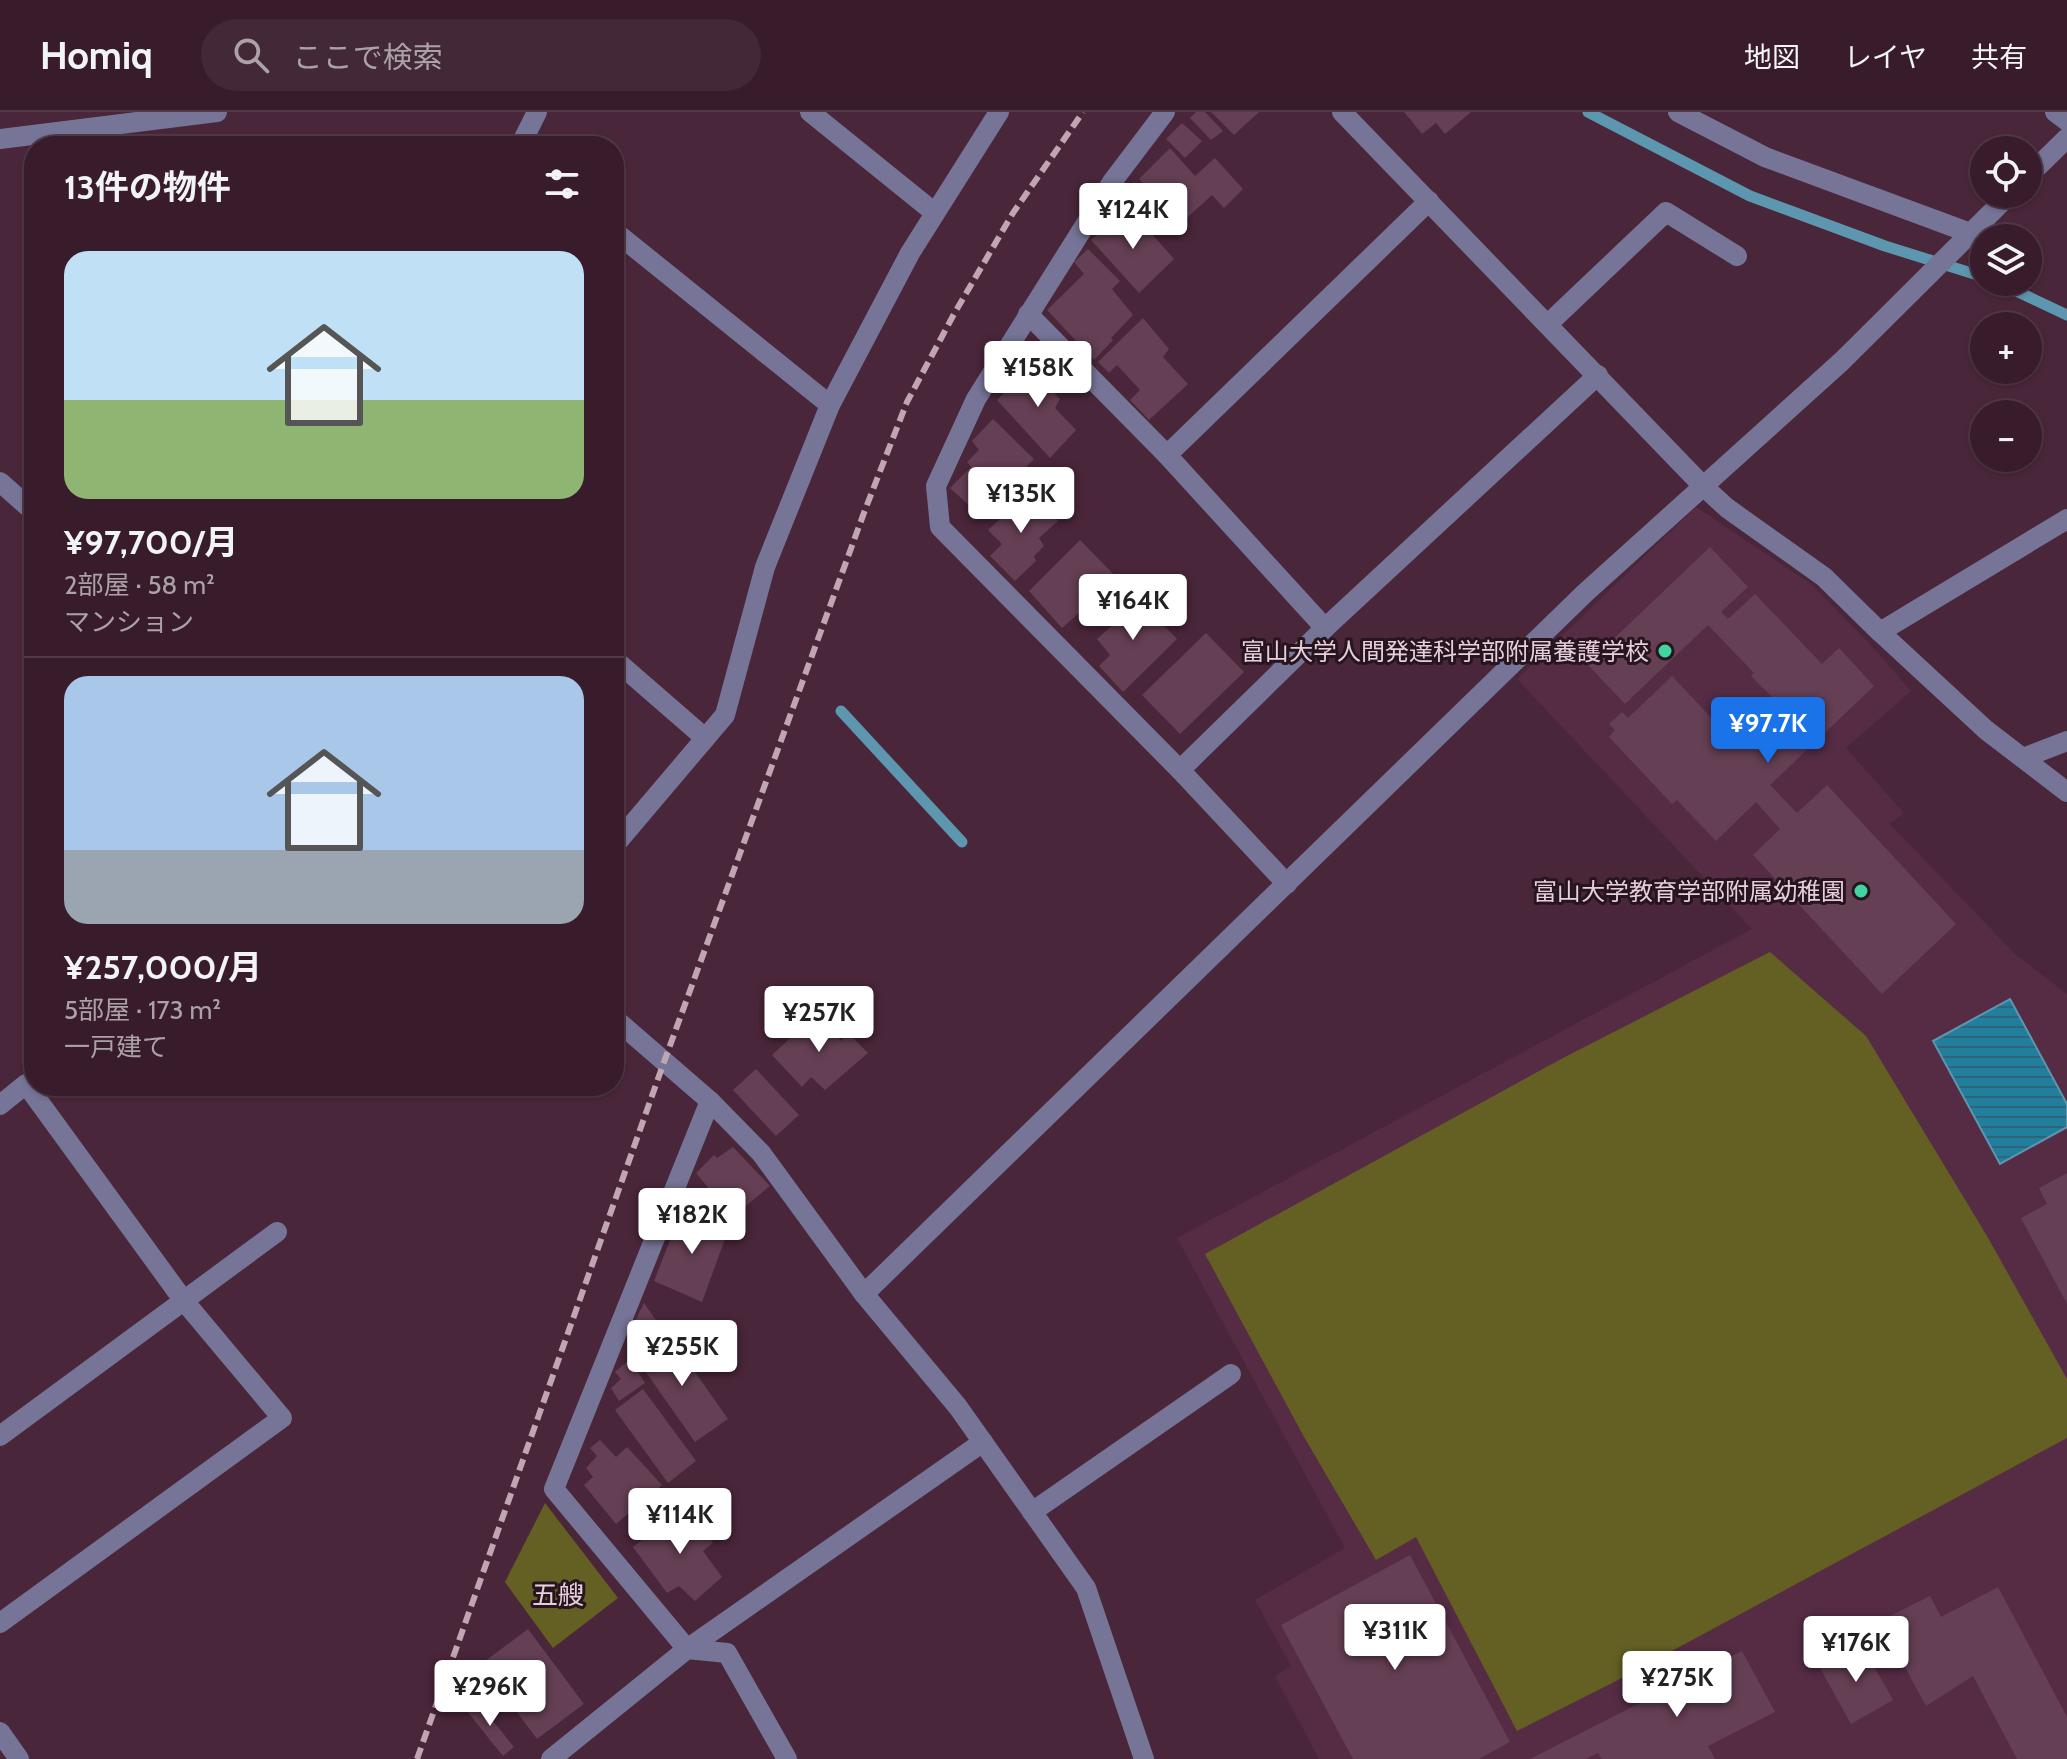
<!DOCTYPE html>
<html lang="ja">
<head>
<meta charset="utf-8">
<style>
  :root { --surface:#381c2c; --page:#432938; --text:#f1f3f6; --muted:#aba1a9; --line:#523a48; --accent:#1a73e8 }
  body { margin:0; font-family:Cabin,"Noto Sans JP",sans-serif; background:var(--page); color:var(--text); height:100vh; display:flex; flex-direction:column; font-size:30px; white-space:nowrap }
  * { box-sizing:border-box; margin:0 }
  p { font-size:26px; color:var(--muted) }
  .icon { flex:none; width:44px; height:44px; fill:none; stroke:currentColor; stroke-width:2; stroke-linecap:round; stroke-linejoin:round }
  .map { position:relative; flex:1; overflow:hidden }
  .panel { position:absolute; left:24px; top:24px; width:600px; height:960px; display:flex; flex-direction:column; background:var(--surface); border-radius:32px; box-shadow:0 2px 6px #0004,0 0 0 2px var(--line) }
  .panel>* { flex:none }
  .fabs { position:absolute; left:1970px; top:24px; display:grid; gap:16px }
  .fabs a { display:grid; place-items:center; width:72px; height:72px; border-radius:50%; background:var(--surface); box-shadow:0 2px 6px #0004,0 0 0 2px var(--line); font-size:40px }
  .price { position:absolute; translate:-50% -68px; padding:0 18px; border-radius:8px; background:#fff; color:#222; font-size:26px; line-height:52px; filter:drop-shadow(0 2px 4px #0008) }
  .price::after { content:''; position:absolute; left:50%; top:48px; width:24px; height:18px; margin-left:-12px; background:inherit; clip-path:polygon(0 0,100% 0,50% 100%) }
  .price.selected { background:var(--accent); color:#fff }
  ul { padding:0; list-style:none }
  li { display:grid; align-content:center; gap:16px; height:424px; padding:0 40px }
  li+li { border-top:2px solid var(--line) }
  li span { display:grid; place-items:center; height:248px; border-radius:24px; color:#555 }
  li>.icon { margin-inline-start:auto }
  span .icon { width:144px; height:144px; fill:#fffc; stroke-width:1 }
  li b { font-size:34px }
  h2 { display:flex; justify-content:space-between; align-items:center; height:96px; padding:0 40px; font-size:34px }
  header { display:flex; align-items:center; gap:48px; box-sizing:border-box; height:112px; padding:0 40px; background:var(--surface); border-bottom:2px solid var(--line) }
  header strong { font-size:38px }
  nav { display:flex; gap:44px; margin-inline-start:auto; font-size:28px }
  .search { width:560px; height:72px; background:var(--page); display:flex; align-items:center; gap:20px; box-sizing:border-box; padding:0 28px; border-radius:44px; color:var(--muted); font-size:30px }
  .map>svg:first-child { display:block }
</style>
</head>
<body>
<header>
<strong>Homiq</strong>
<div class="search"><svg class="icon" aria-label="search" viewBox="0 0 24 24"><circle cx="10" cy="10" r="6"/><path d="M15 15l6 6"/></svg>ここで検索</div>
<nav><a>地図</a><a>レイヤ</a><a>共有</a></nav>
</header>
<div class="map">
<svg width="2067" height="1647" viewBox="0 0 2067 1647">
  <defs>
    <pattern id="water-rules" width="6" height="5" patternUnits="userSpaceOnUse" patternTransform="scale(2)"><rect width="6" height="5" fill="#227e9d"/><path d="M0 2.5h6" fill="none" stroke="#306478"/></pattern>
  </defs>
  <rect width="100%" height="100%" fill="#4a263a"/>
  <!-- built -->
  <polygon fill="#562c45" points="1696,395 1811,472 1868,530 1911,579 1846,636 1904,701 1890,712 2016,843 2067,882 2067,1647 1319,1647 1275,1564 1291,1554 1255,1488 1345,1436 1177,1126 1752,817 1517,567"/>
  <!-- park -->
  <g fill="#646024">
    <polygon points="1770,840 1866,924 1987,1124 2067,1267 2067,1326 1616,1569 1517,1619 1416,1425 1376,1448 1303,1323 1205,1142 1563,946"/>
    <polygon points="545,1391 618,1486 553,1536 505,1470"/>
  </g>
  <!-- water -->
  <polygon fill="url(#water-rules)" stroke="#5d96af" stroke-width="2" points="2010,887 2067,992 2067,1015 2000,1052 1933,929"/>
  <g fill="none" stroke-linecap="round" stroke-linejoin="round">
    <!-- stream -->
    <g stroke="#5d96af" stroke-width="11">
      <polyline points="1588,0 1750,84 1885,134 1984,165"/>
      <polyline points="1997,170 2067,203"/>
      <polyline points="841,599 962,730"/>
    </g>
  </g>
  <!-- building -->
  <g fill="#653f54">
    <polygon points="1196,0 1205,0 1223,19 1211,28 1190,6"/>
    <polygon points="1211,0 1259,0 1234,23"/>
    <polygon points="1404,0 1471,0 1445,22 1436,11 1422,22"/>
    <polygon points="1182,11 1202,29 1185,46 1166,27"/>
    <polygon points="1170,36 1195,64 1215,46 1243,77 1224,96 1212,83 1179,113 1139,67"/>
    <polygon points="1133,71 1157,97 1142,110 1118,85"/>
    <polygon points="1123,99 1141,118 1146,115 1174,147 1139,181 1091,128"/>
    <polygon points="1088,137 1120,169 1112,177 1133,203 1111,226 1113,228 1094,248 1047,198 1084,162 1074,150"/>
    <polygon points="1143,206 1169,237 1163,245 1188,272 1149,308 1130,288 1140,278 1117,253 1109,261 1098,250"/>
    <polygon points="1037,248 1057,269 1049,276 1060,287 1055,296 1076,318 1050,346 997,288"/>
    <polygon points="993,307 1034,347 1014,367 1006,362 972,396 950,376 971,355 967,350 979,338 972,329"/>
    <polygon points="1029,380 1058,409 1039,426 1044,434 1034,444 1036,449 1015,469 990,444 1002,432 988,418"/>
    <polygon points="1080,428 1124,473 1103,494 1097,485 1062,516 1029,479"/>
    <polygon points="1710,435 1748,475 1721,500 1728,507 1755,482 1822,552 1839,536 1874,574 1770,673 1797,701 1827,673 1956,812 1882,882 1753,743 1780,717 1756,690 1716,729 1677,688 1672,692 1609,625 1615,618 1609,612 1622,600 1628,606 1672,564 1737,633 1779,592 1751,564 1754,561 1708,513 1625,592 1587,552"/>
    <polygon points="1131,480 1177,527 1123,580 1099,554 1110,543 1097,527 1116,510 1108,503"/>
    <polygon points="1206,521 1244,560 1180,622 1142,583"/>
    <polygon points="818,900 841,929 849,922 868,941 825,978 811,965 802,975 772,943"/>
    <polygon points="756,957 799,1003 776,1024 733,978"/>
    <polygon points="733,1035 770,1074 732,1105 696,1061 714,1043 717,1046"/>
    <polygon points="2067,1061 2067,1192 2021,1106 2047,1092 2039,1076"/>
    <polygon points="682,1098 729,1116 702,1190 654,1169"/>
    <polygon points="644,1191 662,1217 638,1236 629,1221"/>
    <polygon points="669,1223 728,1307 695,1330 636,1246"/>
    <polygon points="630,1247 645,1271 619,1289 611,1276 621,1267 615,1260"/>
    <polygon points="643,1277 696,1349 668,1371 615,1298"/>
    <polygon points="600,1328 616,1345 627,1335 662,1373 616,1412 584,1373 593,1365 586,1356 597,1344 590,1336"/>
    <polygon points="685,1395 713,1431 703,1439 722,1465 695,1489 679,1474 667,1481 633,1435"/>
    <polygon points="1410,1443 1510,1630 1479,1647 1353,1647 1281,1513"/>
    <polygon points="1998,1475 2067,1605 2067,1647 2017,1647 1973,1564 1926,1594 1880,1509 1930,1484 1941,1505"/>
    <polygon points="528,1517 584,1592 537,1627 481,1552"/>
    <polygon points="1862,1533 1893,1588 1851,1612 1820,1556"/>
    <polygon points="1742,1539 1775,1600 1708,1634 1715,1647 1602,1647 1598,1641 1585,1647 1530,1647"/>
    <polygon points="477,1589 514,1635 503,1644 466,1598"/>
  </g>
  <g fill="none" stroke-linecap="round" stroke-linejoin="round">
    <!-- minor -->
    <g stroke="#767598" stroke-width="20">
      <polyline points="810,0 935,101"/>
      <polyline points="1165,0 1112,70 976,287 936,374 940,415 1180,658 1287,772"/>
      <polyline points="1342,0 1702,373 1727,396 1824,465 1880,520 1986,618 2067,680"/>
      <polyline points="1678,0 1765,45 1970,121"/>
      <polyline points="2055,0 2067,9"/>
      <polyline points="0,27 217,0"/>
      <polyline points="520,34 537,0"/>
      <polyline points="2028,64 2067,26"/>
      <polyline points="614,119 830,293"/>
      <polyline points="1028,202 1167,343 1325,516"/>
      <polyline points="1548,212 1666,100 1737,144"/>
      <polyline points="1167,343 1429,89"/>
      <polyline points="0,370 34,400"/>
      <polyline points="1880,520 2067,407"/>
      <polyline points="614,547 705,626"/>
      <polyline points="2023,646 2067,629"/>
      <polyline points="1180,658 1325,516 1598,263"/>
      <polyline points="614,734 725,603 765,455 830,293 910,141 999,0"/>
      <polyline points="614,906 710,989 761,1041 864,1182 958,1295 1086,1476 1144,1647"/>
      <polyline points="710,989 554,1377 687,1537 983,1330"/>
      <polyline points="0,993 26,972 184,1189 282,1306 0,1511"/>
      <polyline points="864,1182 1585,481 1842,249 2010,82"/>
      <polyline points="0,1324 277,1120"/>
      <polyline points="1032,1400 1231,1262"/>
      <polyline points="0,1620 19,1647"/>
      <polyline points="551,1647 687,1537 727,1541 787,1647"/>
    </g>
    <!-- rail -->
    <polyline stroke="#c0a5b3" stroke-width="6" stroke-dasharray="12 6" stroke-linecap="butt" points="417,1647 664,950 865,398 907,290 954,202 1013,101 1083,0"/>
  </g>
  <!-- markers -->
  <g fill="#40d4a1" stroke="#26151e" stroke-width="3">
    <circle cx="1665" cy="539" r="8"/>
    <circle cx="1861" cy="779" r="8"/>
  </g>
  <g text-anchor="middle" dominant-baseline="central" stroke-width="6" stroke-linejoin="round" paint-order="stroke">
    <!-- poi labels -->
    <g font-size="24" fill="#e6ceda" stroke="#26151e" text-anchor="end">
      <text x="1649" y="539">富山大学人間発達科学部附属養護学校</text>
      <text x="1845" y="779">富山大学教育学部附属幼稚園</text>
    </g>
    <!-- neighbourhood labels -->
    <g font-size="26" fill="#e6ceda" stroke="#26151e">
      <text x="558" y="1483">五艘</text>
    </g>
  </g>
</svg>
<div class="fabs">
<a><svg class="icon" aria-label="locate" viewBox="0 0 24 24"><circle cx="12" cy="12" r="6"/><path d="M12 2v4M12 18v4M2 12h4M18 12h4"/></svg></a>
<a><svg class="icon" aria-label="layers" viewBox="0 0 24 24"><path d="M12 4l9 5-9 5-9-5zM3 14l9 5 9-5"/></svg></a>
<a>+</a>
<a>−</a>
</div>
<b class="price" style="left:1133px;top:139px">¥124K</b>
<b class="price" style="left:1038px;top:297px">¥158K</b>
<b class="price" style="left:1021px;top:423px">¥135K</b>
<b class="price" style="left:1133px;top:530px">¥164K</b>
<b class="price selected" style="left:1768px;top:653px">¥97.7K</b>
<b class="price" style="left:819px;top:942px">¥257K</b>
<b class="price" style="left:692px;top:1144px">¥182K</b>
<b class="price" style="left:682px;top:1276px">¥255K</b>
<b class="price" style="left:680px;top:1444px">¥114K</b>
<b class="price" style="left:1395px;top:1560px">¥311K</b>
<b class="price" style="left:1856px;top:1572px">¥176K</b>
<b class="price" style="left:1677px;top:1607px">¥275K</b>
<b class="price" style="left:490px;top:1616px">¥296K</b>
<section class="panel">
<h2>13件の物件<svg class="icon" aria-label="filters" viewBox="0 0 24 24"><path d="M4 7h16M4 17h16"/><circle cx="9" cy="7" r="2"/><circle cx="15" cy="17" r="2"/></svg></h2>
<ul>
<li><span style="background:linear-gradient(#bfe0f5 60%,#8fb573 0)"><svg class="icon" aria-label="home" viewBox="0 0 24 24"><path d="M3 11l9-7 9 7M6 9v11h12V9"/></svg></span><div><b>¥97,700/月</b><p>2部屋 · 58 m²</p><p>マンション</p></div></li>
<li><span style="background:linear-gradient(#a9c7e8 70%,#9aa5b1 0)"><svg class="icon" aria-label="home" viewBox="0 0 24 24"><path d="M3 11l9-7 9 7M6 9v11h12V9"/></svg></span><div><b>¥257,000/月</b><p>5部屋 · 173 m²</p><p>一戸建て</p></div></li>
</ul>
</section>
</div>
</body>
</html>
